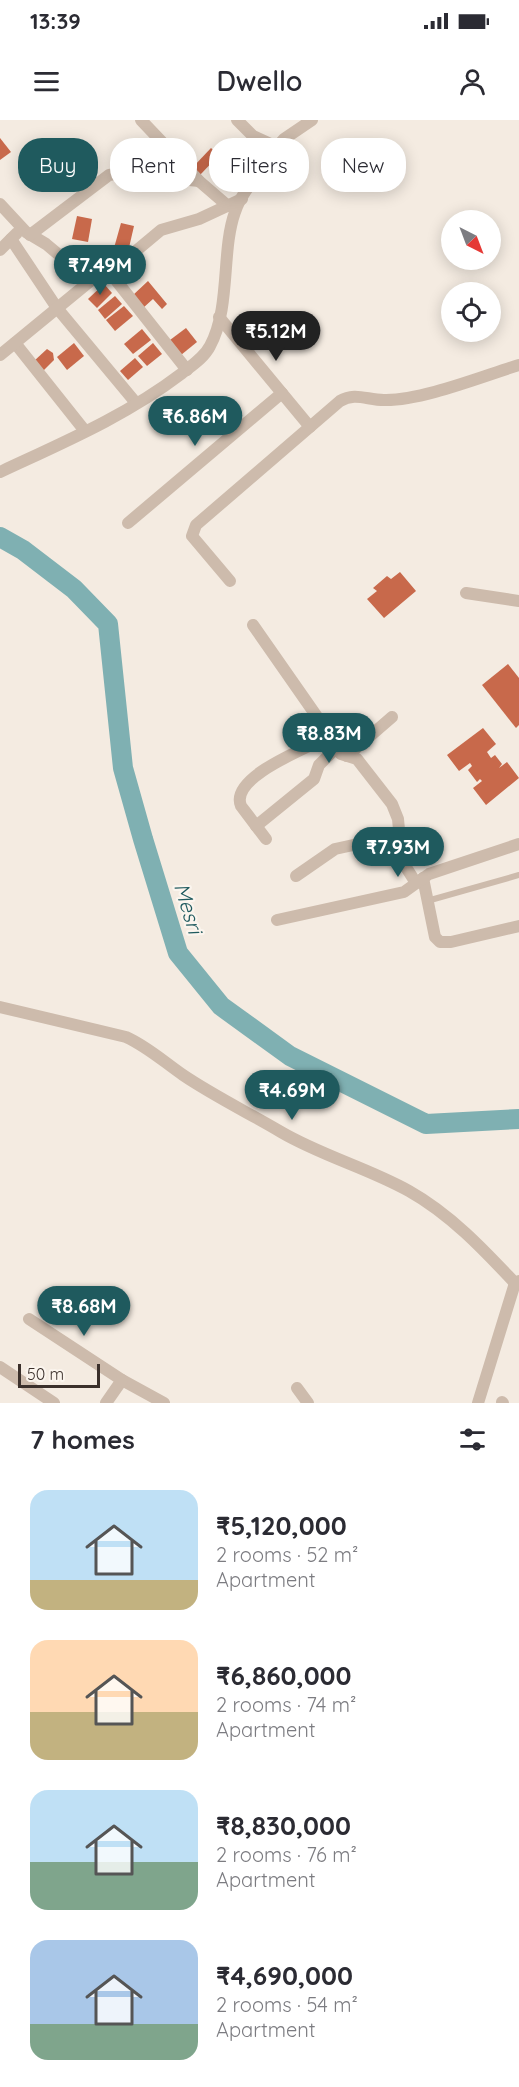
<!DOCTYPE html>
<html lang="en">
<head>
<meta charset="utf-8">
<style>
  :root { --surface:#fff; --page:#f2f2f3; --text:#2b2b33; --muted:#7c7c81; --accent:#1f5a5e }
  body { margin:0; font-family:Quicksand,sans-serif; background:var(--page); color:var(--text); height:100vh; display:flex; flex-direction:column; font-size:22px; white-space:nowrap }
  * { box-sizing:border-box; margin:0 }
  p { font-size:20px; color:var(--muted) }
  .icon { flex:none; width:33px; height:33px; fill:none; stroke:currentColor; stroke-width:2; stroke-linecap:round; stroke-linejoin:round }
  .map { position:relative; height:1283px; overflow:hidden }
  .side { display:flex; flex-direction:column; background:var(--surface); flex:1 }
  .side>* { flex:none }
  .banner { position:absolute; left:18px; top:18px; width:483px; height:54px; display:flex; gap:12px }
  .needle { width:39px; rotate:138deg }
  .controls { position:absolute; left:441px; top:90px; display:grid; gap:12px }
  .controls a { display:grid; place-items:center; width:60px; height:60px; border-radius:50%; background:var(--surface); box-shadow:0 3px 15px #0003; font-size:30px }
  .scale { position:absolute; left:18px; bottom:15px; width:82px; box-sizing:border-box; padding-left:6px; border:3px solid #3b302b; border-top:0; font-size:16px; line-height:21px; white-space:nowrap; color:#3b302b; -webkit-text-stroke:4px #fbf5ee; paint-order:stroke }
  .price { position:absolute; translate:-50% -51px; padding:0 14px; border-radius:21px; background:var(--accent); color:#fff; font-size:20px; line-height:39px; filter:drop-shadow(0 2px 3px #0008) }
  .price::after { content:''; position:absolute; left:50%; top:36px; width:18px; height:14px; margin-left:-9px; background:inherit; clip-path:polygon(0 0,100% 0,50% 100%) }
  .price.selected { background:#222; color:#fff }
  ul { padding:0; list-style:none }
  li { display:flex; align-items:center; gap:18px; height:150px; padding:0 30px }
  li span { display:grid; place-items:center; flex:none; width:168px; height:120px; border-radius:18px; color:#555 }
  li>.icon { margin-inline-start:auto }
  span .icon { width:72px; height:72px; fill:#fffc; stroke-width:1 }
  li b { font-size:26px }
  h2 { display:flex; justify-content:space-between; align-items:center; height:72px; padding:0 30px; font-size:26px }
  .pill { padding:0 21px; border-radius:24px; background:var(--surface); box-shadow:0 3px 15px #0003; font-size:21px; line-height:54px }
  .pill.selected { background:var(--accent); color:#fff }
  .status { display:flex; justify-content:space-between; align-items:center; height:42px; padding:0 30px; background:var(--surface); direction:ltr }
  .status svg { height:16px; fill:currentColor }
  header { display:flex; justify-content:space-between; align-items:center; height:78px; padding:0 30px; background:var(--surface); font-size:27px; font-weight:600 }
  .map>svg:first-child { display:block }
</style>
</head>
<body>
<div class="status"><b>13:39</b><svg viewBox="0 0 49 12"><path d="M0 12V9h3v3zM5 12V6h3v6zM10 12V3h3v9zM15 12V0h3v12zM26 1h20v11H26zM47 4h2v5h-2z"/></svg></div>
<header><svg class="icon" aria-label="menu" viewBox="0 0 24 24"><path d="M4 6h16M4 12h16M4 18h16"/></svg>Dwello<svg class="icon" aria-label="person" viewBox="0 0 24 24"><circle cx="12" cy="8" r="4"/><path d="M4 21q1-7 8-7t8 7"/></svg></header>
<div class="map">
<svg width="519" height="1283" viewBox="0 0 519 1283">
  <rect width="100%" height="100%" fill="#f4ebe1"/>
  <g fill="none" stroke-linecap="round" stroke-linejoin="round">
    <!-- river -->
    <polyline stroke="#7fb0b2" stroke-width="20" points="0,417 23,430 74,469 108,504 123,648 143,719 178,833 221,886 290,936 426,1004 519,999"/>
  </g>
  <!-- building -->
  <g fill="#c8694b">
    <polygon points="0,18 11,32 0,40"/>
    <polygon points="211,28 219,35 200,55 193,47"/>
    <polygon points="77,96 92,99 88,122 72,119"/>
    <polygon points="121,103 134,106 128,132 114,128"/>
    <polygon points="148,161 167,184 162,189 153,179 143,188 132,176"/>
    <polygon points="104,164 112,173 97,188 88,179"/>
    <polygon points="115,176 122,184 105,199 98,190"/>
    <polygon points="124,186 133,196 115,211 106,200"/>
    <polygon points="186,208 197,222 181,235 170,220"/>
    <polygon points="142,209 151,220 133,234 124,224"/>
    <polygon points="74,223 84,236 67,250 57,237"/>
    <polygon points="153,223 162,234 147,246 138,236"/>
    <polygon points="47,229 53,233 54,240 43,251 34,241"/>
    <polygon points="135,238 143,247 128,260 120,251"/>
    <polygon points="400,452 416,471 384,498 367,479 377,471 373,468 387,456 391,459"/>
    <polygon points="508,544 519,558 519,605 516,608 482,565"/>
    <polygon points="483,608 496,624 487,632 491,638 495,635 502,644 499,648 507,642 519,658 486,685 473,668 482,661 480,659 477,662 468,650 472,646 470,643 459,651 447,635"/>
  </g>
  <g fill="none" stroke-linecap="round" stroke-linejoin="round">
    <!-- lane -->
    <polyline stroke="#cdbbac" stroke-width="6" points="427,781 519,755"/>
    <!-- street -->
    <g stroke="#cdbbac" stroke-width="12">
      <polyline points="141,0 199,61 228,86"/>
      <polyline points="237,0 253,16 277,27"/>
      <polyline points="0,84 26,112 46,124 77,150 86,153 103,153 115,159 187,250"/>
      <polyline points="30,115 109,55 122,53 199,61"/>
      <polyline points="11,119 57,188 136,283"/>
      <polyline points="0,130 17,113"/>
      <polyline points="219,197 310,307"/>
      <polyline points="15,223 85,311"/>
      <polyline points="0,235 100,153 112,144 131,135 161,110 199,99 242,79"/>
      <path d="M 0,352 C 62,323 126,296 181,254 C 191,246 204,238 210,226 C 231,187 221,131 235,92 C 243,68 265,49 277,27 L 284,19 L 312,0"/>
      <polyline points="128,403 282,273"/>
      <path d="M 230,461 L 192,416 L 196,405 L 340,281 C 355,272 367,280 384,280 C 421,281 483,256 519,245"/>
      <polyline points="466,473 519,481"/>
      <polyline points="253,505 320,601 331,625 341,634 357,639 392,684 398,699 402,741 416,763"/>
      <polyline points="347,636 392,597"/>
      <polyline points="256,706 314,659 319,645 335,629"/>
      <path d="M 266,719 L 241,686 C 229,657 307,628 328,617"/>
      <polyline points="296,756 335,729 399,715"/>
      <polyline points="423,758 435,817 440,822 451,822 519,806"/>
      <polyline points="277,800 404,772 429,754 519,724"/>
      <path d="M 0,887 L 126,917 C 148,927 164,942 183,955 C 214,976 249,993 281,1012 C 322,1036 368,1048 409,1071 C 450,1094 483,1129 515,1163"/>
      <polyline points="29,1199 122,1260 164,1283"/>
      <polyline points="0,1247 54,1283"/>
      <polyline points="297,1268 308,1283"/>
      <polyline points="502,1282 503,1283"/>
      <polyline points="106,1283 122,1260"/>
      <polyline points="478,1283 515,1163 519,1161"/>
    </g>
  </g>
  <g text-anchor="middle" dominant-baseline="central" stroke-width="4.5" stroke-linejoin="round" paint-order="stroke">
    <!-- water labels -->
    <g font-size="21" font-style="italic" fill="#1f5a5e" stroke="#fbf5ee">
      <text transform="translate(189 788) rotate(73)">Mesri</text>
    </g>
  </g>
</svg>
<div class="controls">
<a><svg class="needle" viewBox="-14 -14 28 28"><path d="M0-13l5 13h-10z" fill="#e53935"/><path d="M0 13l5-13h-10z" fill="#7c7c81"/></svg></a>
<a><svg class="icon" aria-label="locate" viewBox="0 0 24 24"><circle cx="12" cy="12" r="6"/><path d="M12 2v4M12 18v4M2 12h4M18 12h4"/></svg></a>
</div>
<div class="scale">50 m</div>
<b class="price" style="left:100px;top:176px">₹7.49M</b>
<b class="price selected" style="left:276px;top:242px">₹5.12M</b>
<b class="price" style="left:195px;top:327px">₹6.86M</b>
<b class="price" style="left:329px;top:644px">₹8.83M</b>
<b class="price" style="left:398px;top:758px">₹7.93M</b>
<b class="price" style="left:292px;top:1001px">₹4.69M</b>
<b class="price" style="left:84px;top:1217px">₹8.68M</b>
<div class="banner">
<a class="pill selected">Buy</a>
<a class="pill">Rent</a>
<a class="pill">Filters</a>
<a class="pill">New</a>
</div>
</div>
<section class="side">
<h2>7 homes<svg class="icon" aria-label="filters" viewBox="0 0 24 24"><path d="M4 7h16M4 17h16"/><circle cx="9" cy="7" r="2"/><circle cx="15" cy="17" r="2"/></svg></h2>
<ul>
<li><span style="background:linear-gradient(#bfe0f5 75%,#c2b280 0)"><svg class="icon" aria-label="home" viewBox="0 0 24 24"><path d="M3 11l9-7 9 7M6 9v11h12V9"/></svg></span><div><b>₹5,120,000</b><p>2 rooms · 52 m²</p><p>Apartment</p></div></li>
<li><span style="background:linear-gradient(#ffd9b3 60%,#c2b280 0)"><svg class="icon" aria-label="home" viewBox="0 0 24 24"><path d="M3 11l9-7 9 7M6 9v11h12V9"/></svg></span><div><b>₹6,860,000</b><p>2 rooms · 74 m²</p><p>Apartment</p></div></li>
<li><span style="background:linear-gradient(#bfe0f5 60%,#7fa58c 0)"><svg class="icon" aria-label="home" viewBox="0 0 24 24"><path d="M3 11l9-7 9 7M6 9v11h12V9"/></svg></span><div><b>₹8,830,000</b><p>2 rooms · 76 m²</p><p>Apartment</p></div></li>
<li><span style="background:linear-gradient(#a9c7e8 70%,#7fa58c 0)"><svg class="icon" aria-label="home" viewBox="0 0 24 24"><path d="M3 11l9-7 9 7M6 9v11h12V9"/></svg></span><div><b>₹4,690,000</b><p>2 rooms · 54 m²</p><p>Apartment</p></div></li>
</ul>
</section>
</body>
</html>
